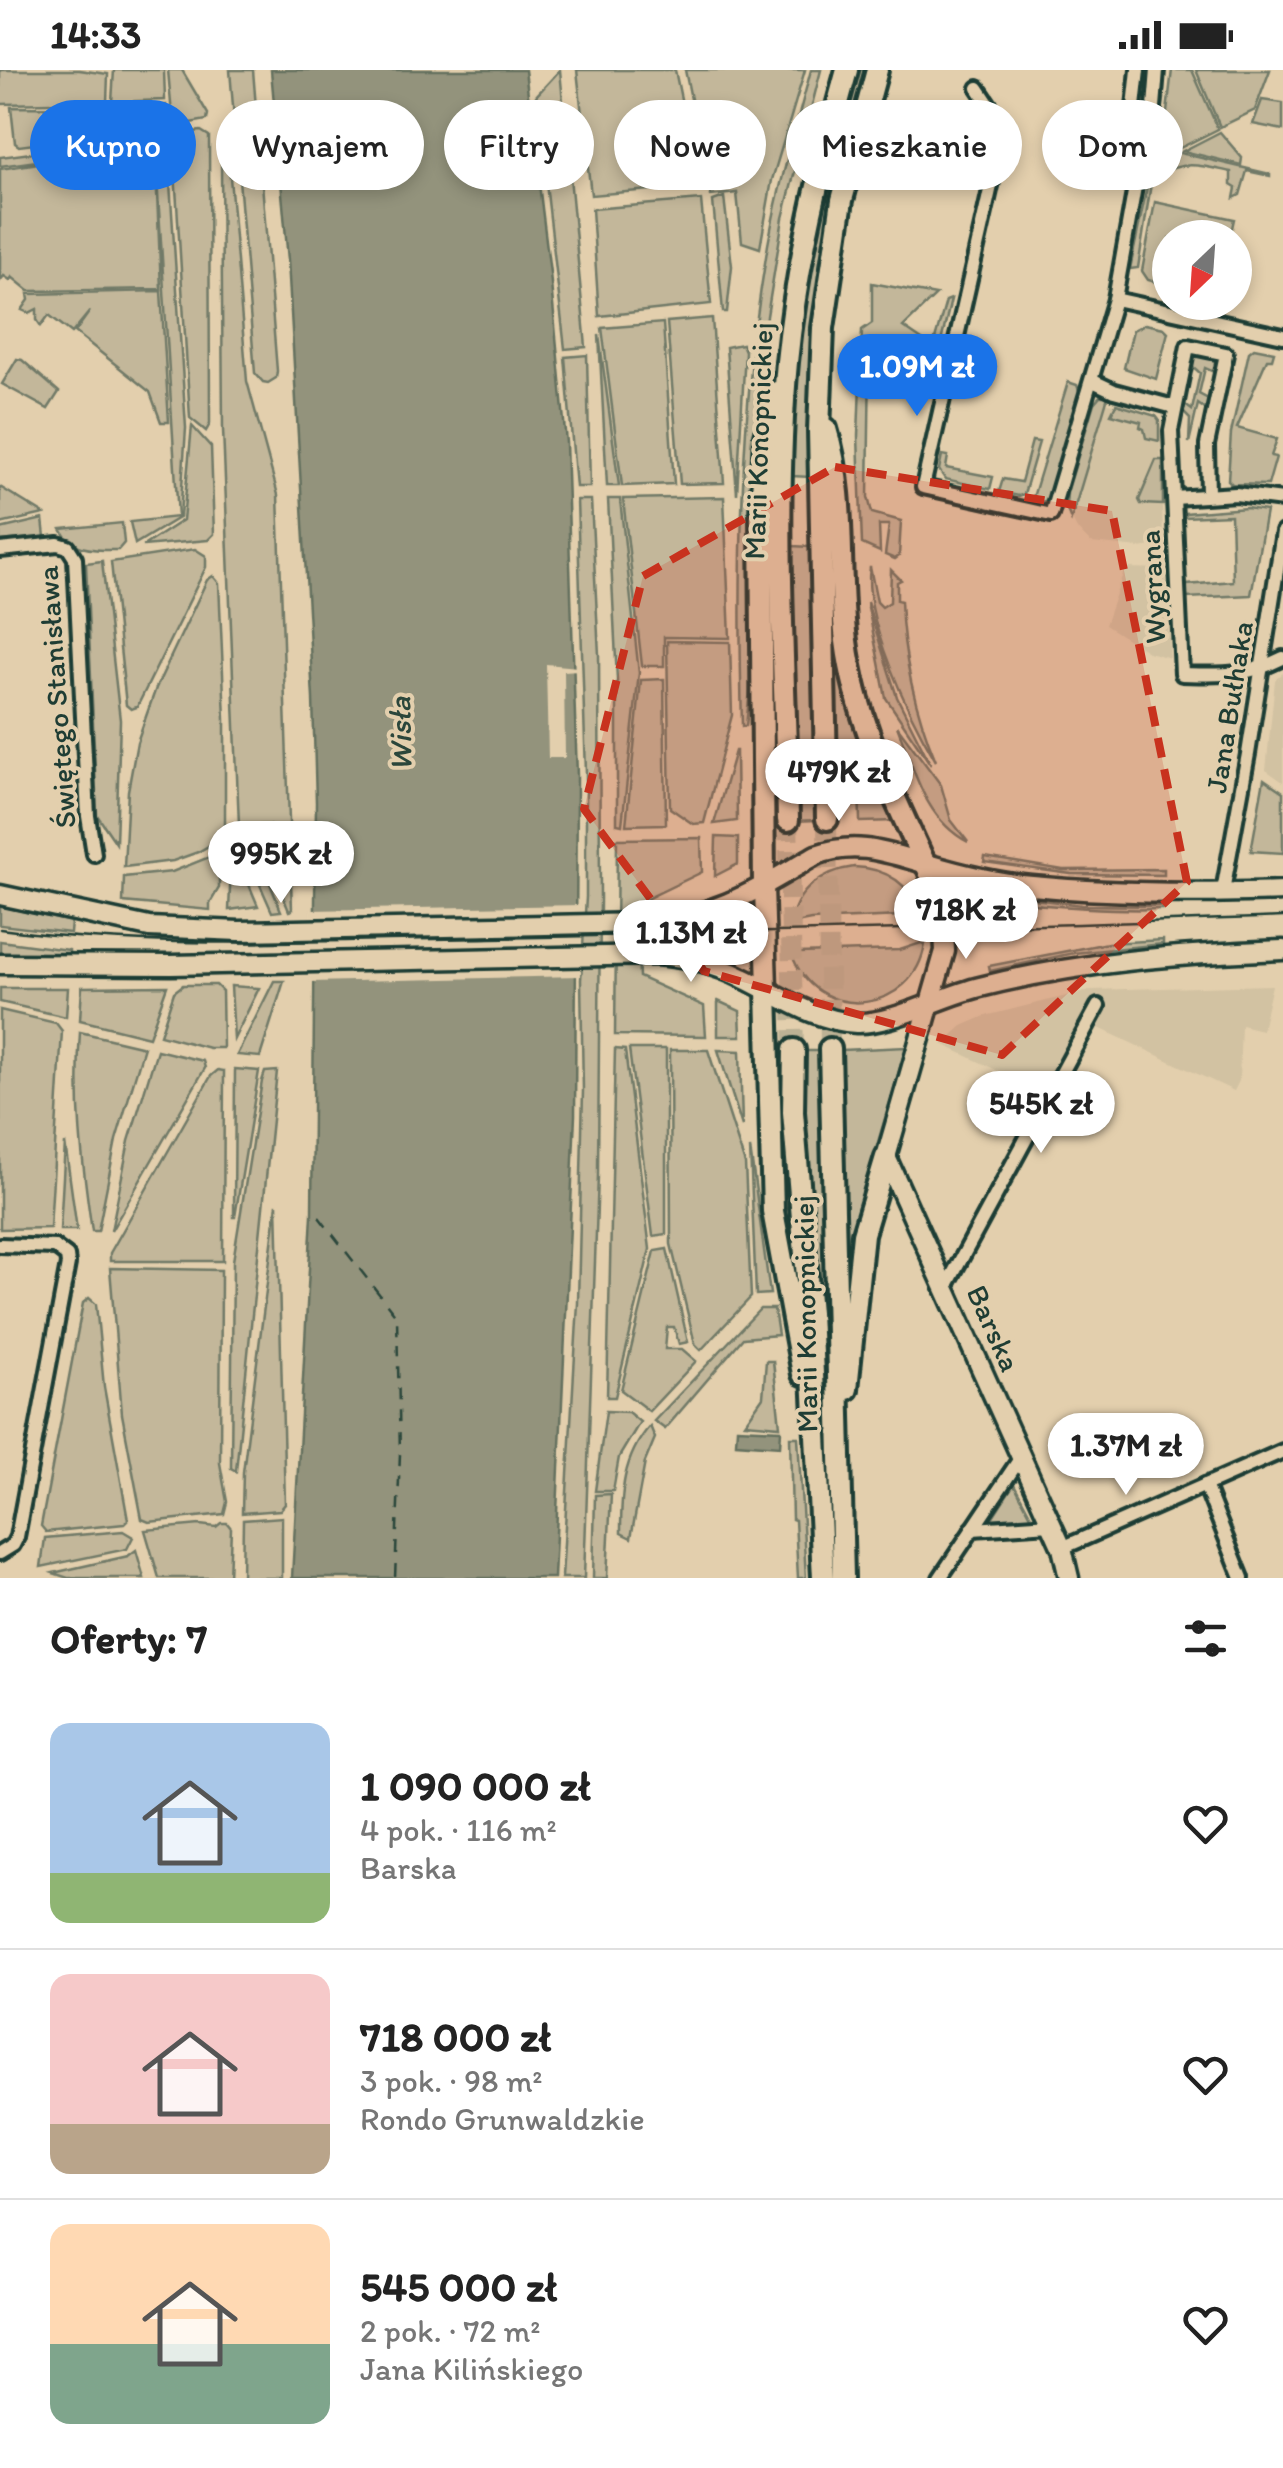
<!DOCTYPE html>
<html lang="pl">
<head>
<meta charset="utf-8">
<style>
  :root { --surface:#fff; --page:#f2f2f2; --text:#222; --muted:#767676; --line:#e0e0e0; --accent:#1a73e8 }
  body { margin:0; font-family:Itim,sans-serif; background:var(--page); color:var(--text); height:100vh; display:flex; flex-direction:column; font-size:38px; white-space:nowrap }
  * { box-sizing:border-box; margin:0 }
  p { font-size:32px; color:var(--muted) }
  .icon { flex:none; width:55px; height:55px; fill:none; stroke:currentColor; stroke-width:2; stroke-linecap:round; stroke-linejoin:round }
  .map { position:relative; height:1508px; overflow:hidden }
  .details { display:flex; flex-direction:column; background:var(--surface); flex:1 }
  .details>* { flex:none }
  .hud { position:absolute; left:30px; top:30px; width:1225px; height:90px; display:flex; gap:20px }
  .needle { width:65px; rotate:205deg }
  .fabs { position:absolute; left:1152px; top:150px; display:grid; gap:20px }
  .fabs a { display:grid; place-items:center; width:100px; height:100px; border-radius:50%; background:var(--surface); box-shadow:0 5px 15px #0003; font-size:50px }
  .price { position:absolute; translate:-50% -85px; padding:0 22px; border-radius:35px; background:#fff; color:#222; font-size:32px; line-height:65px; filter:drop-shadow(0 2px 5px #0008) }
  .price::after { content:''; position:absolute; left:50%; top:60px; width:30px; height:22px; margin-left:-15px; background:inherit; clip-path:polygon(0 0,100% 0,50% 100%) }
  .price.on { background:var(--accent); color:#fff }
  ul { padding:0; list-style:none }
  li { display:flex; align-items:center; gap:30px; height:250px; padding:0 50px }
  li+li { border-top:2px solid var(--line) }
  li span { display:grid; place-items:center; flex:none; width:280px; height:200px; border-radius:20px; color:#555 }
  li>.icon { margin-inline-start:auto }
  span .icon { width:120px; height:120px; fill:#fffc; stroke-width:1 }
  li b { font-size:42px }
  h2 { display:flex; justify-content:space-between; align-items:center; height:120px; padding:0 50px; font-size:42px }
  .chip { padding:0 35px; border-radius:45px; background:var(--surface); box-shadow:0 5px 15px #0003; font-size:35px; line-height:90px }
  .chip.on { background:var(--accent); color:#fff }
  .status { display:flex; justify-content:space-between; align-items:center; height:70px; padding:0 50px; background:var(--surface); direction:ltr }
  .status svg { height:28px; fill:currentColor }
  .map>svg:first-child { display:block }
</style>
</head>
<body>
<div class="status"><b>14:33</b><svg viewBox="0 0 49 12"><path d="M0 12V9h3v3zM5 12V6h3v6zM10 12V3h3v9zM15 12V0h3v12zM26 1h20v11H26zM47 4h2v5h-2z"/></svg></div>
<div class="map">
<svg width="1283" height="1508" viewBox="0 0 1283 1508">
  <rect width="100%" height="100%" fill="#e3cfad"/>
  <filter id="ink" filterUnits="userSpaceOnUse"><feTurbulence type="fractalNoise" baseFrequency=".01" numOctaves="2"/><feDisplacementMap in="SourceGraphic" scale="20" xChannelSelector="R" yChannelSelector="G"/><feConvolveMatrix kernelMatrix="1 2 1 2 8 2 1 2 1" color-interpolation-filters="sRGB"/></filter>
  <g filter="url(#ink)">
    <!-- built -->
    <g fill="#d2c2a2">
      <polygon points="1097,330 1157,345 1160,349 1163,472 1158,475 1140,478 1091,473 1077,459 1069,443"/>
      <polygon points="1125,498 1165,499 1170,588 1148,582 1105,555"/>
      <polygon points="1283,603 1283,712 1266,700 1275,610"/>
      <polygon points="1272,915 1262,960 1241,955 1239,1011 1234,1021 1097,957 1079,964 1047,1024 942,974 962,956 985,946 1091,920"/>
    </g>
    <!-- green -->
    <g fill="#c3b79a" stroke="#717a67" stroke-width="2.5">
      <polygon points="0,0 79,0 108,4 107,32 0,34"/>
      <polygon points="114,0 164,0 165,30 112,32"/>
      <polygon points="168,0 182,0 208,44 207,50 173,56"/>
      <polygon points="230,0 253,0 277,301 276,308 268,313 263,312 255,303"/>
      <polygon points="560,0 586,277 565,279 536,26"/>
      <polygon points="577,0 675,0 699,116 591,125"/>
      <polygon points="685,0 805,0 772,110 760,178 742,172 737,123 711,126"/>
      <path d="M 811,0 L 821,0 L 783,148 L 767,246 L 757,364 L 750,620 L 746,656 L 742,656 C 738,506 740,341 765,193 C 775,127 794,64 811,0 Z"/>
      <path d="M 856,0 L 868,0 C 845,79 825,157 816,239 C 809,294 810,351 811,407 L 791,406 L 796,281 L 813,163 Z"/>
      <polygon points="1172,0 1192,0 1218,59 1178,79 1163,76"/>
      <polygon points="1196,0 1270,0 1255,40 1220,57"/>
      <polygon points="1164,29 1138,198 1130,199 1148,112 1159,31"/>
      <polygon points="1262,30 1283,33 1283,60 1253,54"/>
      <polygon points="166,35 164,58 112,64 112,38"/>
      <polygon points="11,37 106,38 106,65 19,76 15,73"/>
      <polygon points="201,61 209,66 210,354 206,361 190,348 173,68 177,64"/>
      <polygon points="1220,62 1242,88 1241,95 1183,81"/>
      <polygon points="145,68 168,82 186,358 180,447 135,474 130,452 178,447 155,75 161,219 29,221 12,207 10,210 4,206 0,211 0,99 142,77 0,96 0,87"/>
      <path d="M 1163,79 L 1270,104 L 1270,106 L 1247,101 L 1240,125 L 1234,128 L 1236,118 L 1231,115 L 1231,102 C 1204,96 1183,89 1159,105 Z"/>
      <polygon points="221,91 229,95 247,311 278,425 292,840 289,841 259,768 271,768 270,755 239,755 223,359"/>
      <polygon points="724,127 732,196 727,242 723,242 713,131"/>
      <polygon points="701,130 711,234 599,246 592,139"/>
      <polygon points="1155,132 1234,149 1230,167 1170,168 1170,216 1148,210 1142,201"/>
      <polygon points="872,213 936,225 903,257 928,274 934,273 946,231 951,229 939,281 904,272 892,276 886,291 870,289 868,427 872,443 901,451 899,486 895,489 885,485 889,455 879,455 880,482 862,474 858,366 862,260 872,253"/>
      <polygon points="161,221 169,352 161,352 150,322 75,262 90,241 72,263 49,245 41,256 37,250 37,239 29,243 22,240 29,230 28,224"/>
      <polygon points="712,248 724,413 680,414 667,252"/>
      <polygon points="663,253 674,414 622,416 602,258"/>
      <polygon points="1145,254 1164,258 1168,262 1156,309 1124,298 1133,260"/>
      <polygon points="599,265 619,416 607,416"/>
      <polygon points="742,274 745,281 737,424 726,277"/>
      <polygon points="1254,278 1274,282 1272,289 1267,289 1237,358 1277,369 1271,386 1276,387 1268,415 1232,414 1228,410 1231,363 1249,282"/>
      <polygon points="1196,284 1213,287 1217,294 1216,303 1205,298 1199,324 1210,330 1208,341 1198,334 1189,373 1190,349 1180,339 1181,332 1192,340 1200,303 1190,294"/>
      <polygon points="587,285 590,417 576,417 565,287"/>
      <polygon points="17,289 22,290 59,322 48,339 2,314"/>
      <polygon points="1068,312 1077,315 1081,326 1053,421 1045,431 1031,434"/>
      <polygon points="1100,326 1108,326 1071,450 1066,437 1067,423 1094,333"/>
      <polygon points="1116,334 1156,346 1159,350 1159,371 1146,368 1144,359 1140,357 1141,352 1111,344"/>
      <polygon points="192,356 211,377 214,464 208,470 143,476 183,450"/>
      <polygon points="1032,371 1039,372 1024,424 1019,426 999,422 1003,409 1021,412"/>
      <polygon points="942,385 948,386 946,398 993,407 990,419 945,409 939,400"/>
      <polygon points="1156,390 1163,390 1163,435 1141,434 1139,430"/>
      <polygon points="0,417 44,444 0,454"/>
      <polygon points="724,427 730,568 664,567 664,596 642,596 623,429"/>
      <polygon points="608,429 620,429 639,603 622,755 617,754 617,610"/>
      <polygon points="577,430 591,430 599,585 600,827 598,1105 584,1508 562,1508 578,1233 583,1020 581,910 586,827 586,703"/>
      <polygon points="1247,438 1266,441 1251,525 1186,528 1187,515 1233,511 1231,445 1184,447 1185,443"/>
      <polygon points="43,449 45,467 0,471 0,459"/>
      <path d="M 122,453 L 124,473 L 118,480 C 95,480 71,481 61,459 Z"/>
      <polygon points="792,476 810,477 816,750 795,751"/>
      <polygon points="195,479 206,486 206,497 137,637 131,639 126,635 111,492"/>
      <polygon points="829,487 897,751 860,752 859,712 835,700"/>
      <polygon points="102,491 120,650 116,773 97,745 86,493"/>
      <path d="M 870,497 L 877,532 L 882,537 L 890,532 L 891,500 L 901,510 L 897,512 L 897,530 L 901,531 C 903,588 914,638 936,691 C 909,645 862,548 870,497 Z"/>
      <polygon points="213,506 219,513 225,649 225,757 210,775 198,782 173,791 124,797 128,721 137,672 156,618 207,510"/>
      <polygon points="867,532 897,627 931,695 886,628"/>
      <polygon points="667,571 730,572 732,645 704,753 693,754 670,738"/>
      <polygon points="664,609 666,754 626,755 641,610"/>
      <path d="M 897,656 L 941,715 L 951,750 L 968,772 C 924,749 914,699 897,656 Z"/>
      <polygon points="736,681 737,751 714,754 735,681"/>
      <polygon points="1264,709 1283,722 1283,783 1251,781"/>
      <polygon points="716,767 738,768 738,794 715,806"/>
      <polygon points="252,768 281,841 272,842 240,769"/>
      <polygon points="701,768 702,802 636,834 639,907 704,936 706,966 615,965 617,769"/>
      <polygon points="232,774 258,836 229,840"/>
      <polygon points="219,783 219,818 210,833 210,840 123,832 124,807 172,802"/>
      <polygon points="985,787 1063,800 1164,799 1164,805 1071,804 984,792"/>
      <path d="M 854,797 C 888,798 910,815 923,845 L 811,850 L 791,854 C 794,821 823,801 854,797 Z"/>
      <path d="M 986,823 L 1082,835 L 1162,836 L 1162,839 C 1103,841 1045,835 986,830 Z"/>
      <polygon points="0,836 71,852 70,863 0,855"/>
      <polygon points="1163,870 1163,874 1074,883 990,901 989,896 1108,873"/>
      <polygon points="0,871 69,880 69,887 0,887"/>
      <path d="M 921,873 L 925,874 C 914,943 822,954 794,890 L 798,883 L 900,880 Z"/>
      <polygon points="274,911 284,911 260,987 237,985"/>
      <polygon points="183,915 216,915 222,921 223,978 209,978 160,965 174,922"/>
      <polygon points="167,916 149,967 80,950 82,917"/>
      <polygon points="231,916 259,918 234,969"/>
      <polygon points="0,918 68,918 66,947 0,932"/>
      <polygon points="718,931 740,941 741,966 718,966"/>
      <polygon points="0,940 56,953 62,961 50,1158 0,1159"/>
      <path d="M 80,962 L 144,977 L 116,1070 L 98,1161 L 92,1161 C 82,1094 75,1029 80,962 Z"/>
      <polygon points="906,977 863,1123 845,1227 839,1016 842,1015 842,980"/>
      <polygon points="615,979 625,980 650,1179 615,1327 607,1327"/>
      <polygon points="629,979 666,979 666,1164 653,1166"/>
      <polygon points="157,980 203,991 205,998 111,1161 129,1071"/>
      <polygon points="670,980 708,980 745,1094 751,1227 701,1280 695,1274 671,1174"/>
      <polygon points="718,980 740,981 742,1056"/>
      <polygon points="802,981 821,981 825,1292 804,1073"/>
      <polygon points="235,999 259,1001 235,1147 234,1147"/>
      <polygon points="218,1000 224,1001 223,1191 110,1191 110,1183 211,1006"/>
      <polygon points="277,1001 236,1401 231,1398 233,1191 262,1011 265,1002"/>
      <polygon points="65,1073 77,1160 60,1160"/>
      <polygon points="750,1078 770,1224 756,1225"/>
      <polygon points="277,1134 285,1434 280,1440 242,1443 243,1402"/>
      <polygon points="667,1179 688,1272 679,1274 674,1257 667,1257 665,1279 682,1279 696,1291 649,1341 621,1320 655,1181"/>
      <polygon points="110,1198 221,1200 220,1393 227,1432 224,1444 149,1452 142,1449 122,1344"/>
      <polygon points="89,1228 96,1234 104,1317 128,1450 124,1454 46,1462 41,1456 83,1233"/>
      <polygon points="760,1239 774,1239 778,1265 743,1268 665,1359 654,1351"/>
      <polygon points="766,1291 773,1291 780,1356 745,1353 763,1327"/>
      <polygon points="606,1341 628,1342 640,1352 619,1387 613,1421 595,1421"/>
      <path d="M 650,1356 L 655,1368 L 645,1392 L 631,1468 L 621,1463 C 621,1424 622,1388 650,1356 Z"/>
      <polygon points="790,1367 798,1367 806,1508 798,1508 795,1450 792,1449"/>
      <polygon points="1014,1414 1032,1448 994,1451 992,1448"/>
      <polygon points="611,1424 607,1508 593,1508 595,1425"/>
      <polygon points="282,1447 282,1508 242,1508 243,1450"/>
      <polygon points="221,1453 227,1453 231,1458 229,1508 159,1508 145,1460 200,1455 216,1457"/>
      <polygon points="123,1461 133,1467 127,1479 41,1497 45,1468"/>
      <polygon points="136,1480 144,1508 68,1508 53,1503 128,1486"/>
    </g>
    <!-- water -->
    <g fill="#93937c" stroke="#65715f" stroke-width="2.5">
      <polygon points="271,0 525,0 550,203 566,373 577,707 575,1045 554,1508 292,1508 312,1145 316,732 313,628 288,190"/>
      <polygon points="737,1358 781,1360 780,1376 736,1373"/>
    </g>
    <!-- pier -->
    <g fill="#e3cfad">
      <polygon points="546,594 578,597 578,600 564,601 565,688 548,688"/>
      <polygon points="581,835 581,906 310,912 310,840"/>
    </g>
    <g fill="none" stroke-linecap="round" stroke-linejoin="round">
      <!-- ferry -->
      <polyline stroke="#2b463b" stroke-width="2.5" stroke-dasharray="12 10" stroke-linecap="butt" points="319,1147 397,1247 400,1384 395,1508"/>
      <!-- primary-tunnel -->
      <g stroke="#bcb295" stroke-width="20" stroke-dasharray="20 10" stroke-linecap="butt">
        <polyline points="827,749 830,979"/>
        <polyline points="788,750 794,980"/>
      </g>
      <!-- street casing -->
      <g stroke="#1f3d34" stroke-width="20">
        <g id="street">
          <polyline points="1138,0 1134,37 1144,66"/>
          <polyline points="978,18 996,45 1002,67 923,417 1051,445 1115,229 1144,66 1154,37 1157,0"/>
          <polyline points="1115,229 1283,266"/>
          <polyline points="1093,311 1114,321 1174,337"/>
          <path d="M 1208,425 L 1207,375 L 1226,284 L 1188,276 L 1171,361 L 1182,604 C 1223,605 1245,607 1283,588"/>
          <polyline points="1174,428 1236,424 1283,430"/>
          <polyline points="0,480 58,474 68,477 75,488 88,746 94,784"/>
          <polyline points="1223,821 1248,684 1283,462"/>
          <polyline points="0,1175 55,1177 67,1186 68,1194 17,1467 13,1475 0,1483"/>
          <polyline points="946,1217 1098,936"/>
          <polyline points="1205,1415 1242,1508"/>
          <polyline points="972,1459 1051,1454"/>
          <polyline points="1062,1478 1283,1381"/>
          <polyline points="940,1508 1021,1387"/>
        </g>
      </g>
      <!-- secondary casing -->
      <g stroke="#1f3d34" stroke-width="25">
        <g id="secondary">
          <polyline points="925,794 943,840 945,881 886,1087 1062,1478 1069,1508"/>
          <polyline points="764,816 767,919"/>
          <path d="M 0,825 L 149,857 L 239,861 L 642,853 C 714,848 755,821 816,785 C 857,770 888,783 927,794 C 961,804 997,813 1032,816 C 1115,824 1200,824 1283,821"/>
          <path d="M 0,894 L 171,895 L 655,885 C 685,887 715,894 743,908 C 777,924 817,952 856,953 C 894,954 942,926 980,917 C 1079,892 1182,884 1283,880"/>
        </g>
      </g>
      <!-- primary casing -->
      <g stroke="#1f3d34" stroke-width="28">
        <g id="primary">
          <path d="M 826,359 C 847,427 837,501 846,571 C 856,651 892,722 925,794"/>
          <polyline points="827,749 819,361 823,258 842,130 877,0"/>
          <path d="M 788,750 C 785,599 773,442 787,292 C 797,191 820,97 847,0"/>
          <polyline points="764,816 761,445 765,366 777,322"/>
          <polyline points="767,919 773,1141 803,1304"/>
          <polyline points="830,979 843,1508"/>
          <polyline points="794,980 793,1042 810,1243 823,1508"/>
          <polyline points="847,1319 863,1164 886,1087"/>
        </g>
      </g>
      <!-- street -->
      <use href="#street" stroke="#e3cfad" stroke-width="12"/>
      <!-- secondary -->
      <use href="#secondary" stroke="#e3cfad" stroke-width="18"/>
      <!-- primary -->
      <use href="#primary" stroke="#e3cfad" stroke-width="20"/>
      <!-- tram -->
      <path stroke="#1f3d34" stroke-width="2.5" d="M 0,859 C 163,881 327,870 490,868 C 755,863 1019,857 1283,847"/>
    </g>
  </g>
  <!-- marked area -->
  <path fill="#c8321e" fill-opacity="0.2" stroke="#c8321e" stroke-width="8" stroke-dasharray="20 12" stroke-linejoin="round" d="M 835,397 L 1112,441 L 1187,812 L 1002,985 L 704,901 L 584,739 L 643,506 Z"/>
  <g text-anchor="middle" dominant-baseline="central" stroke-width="8" stroke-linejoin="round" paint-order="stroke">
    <!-- street labels -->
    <g font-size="30" fill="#1f3d34" stroke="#e3cfad">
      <text transform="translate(758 371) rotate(-88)">Marii Konopnickiej</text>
      <text transform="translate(1152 517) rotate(-93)">Wygrana</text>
      <text transform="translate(56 627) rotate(-94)">Świętego Stanisława</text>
      <text transform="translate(1229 637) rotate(-81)">Jana Bułhaka</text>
      <text transform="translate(805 1244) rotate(-91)">Marii Konopnickiej</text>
      <text transform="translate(994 1258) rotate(66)">Barska</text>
    </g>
    <!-- water labels -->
    <g font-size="32" font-style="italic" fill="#2b463b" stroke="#e3cfad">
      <text transform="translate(400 664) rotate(-91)">Wisła</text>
    </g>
  </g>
</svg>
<div class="fabs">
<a><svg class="needle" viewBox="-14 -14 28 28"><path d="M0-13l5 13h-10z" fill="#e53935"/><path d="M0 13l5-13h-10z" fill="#767676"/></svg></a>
</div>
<b class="price on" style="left:917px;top:349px">1.09M zł</b>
<b class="price" style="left:839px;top:754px">479K zł</b>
<b class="price" style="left:281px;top:836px">995K zł</b>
<b class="price" style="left:966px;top:892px">718K zł</b>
<b class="price" style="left:691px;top:915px">1.13M zł</b>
<b class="price" style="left:1041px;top:1086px">545K zł</b>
<b class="price" style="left:1126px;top:1428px">1.37M zł</b>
<div class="hud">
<a class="chip on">Kupno</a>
<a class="chip">Wynajem</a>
<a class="chip">Filtry</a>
<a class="chip">Nowe</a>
<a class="chip">Mieszkanie</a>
<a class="chip">Dom</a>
</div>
</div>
<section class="details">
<h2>Oferty: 7<svg class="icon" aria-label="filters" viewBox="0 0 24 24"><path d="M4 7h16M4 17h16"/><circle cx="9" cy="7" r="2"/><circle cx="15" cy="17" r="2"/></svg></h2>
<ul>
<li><span style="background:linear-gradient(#a9c7e8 75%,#8fb573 0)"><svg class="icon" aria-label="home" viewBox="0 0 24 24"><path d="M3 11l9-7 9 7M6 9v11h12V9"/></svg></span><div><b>1 090 000 zł</b><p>4 pok. · 116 m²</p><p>Barska</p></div><svg class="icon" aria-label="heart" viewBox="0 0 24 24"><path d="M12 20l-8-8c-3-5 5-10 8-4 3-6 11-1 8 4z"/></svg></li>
<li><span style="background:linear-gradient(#f6c9c9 75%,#b9a48a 0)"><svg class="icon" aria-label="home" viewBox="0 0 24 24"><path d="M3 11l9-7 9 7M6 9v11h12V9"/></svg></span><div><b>718 000 zł</b><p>3 pok. · 98 m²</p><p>Rondo Grunwaldzkie</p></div><svg class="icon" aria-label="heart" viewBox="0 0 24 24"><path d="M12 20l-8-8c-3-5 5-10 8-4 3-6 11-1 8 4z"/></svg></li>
<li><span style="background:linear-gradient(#ffd9b3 60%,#7fa58c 0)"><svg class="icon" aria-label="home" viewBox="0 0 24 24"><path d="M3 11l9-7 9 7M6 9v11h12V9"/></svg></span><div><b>545 000 zł</b><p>2 pok. · 72 m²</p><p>Jana Kilińskiego</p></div><svg class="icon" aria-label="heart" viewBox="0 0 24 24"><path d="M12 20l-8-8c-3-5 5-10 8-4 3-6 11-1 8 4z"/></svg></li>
</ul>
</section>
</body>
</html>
